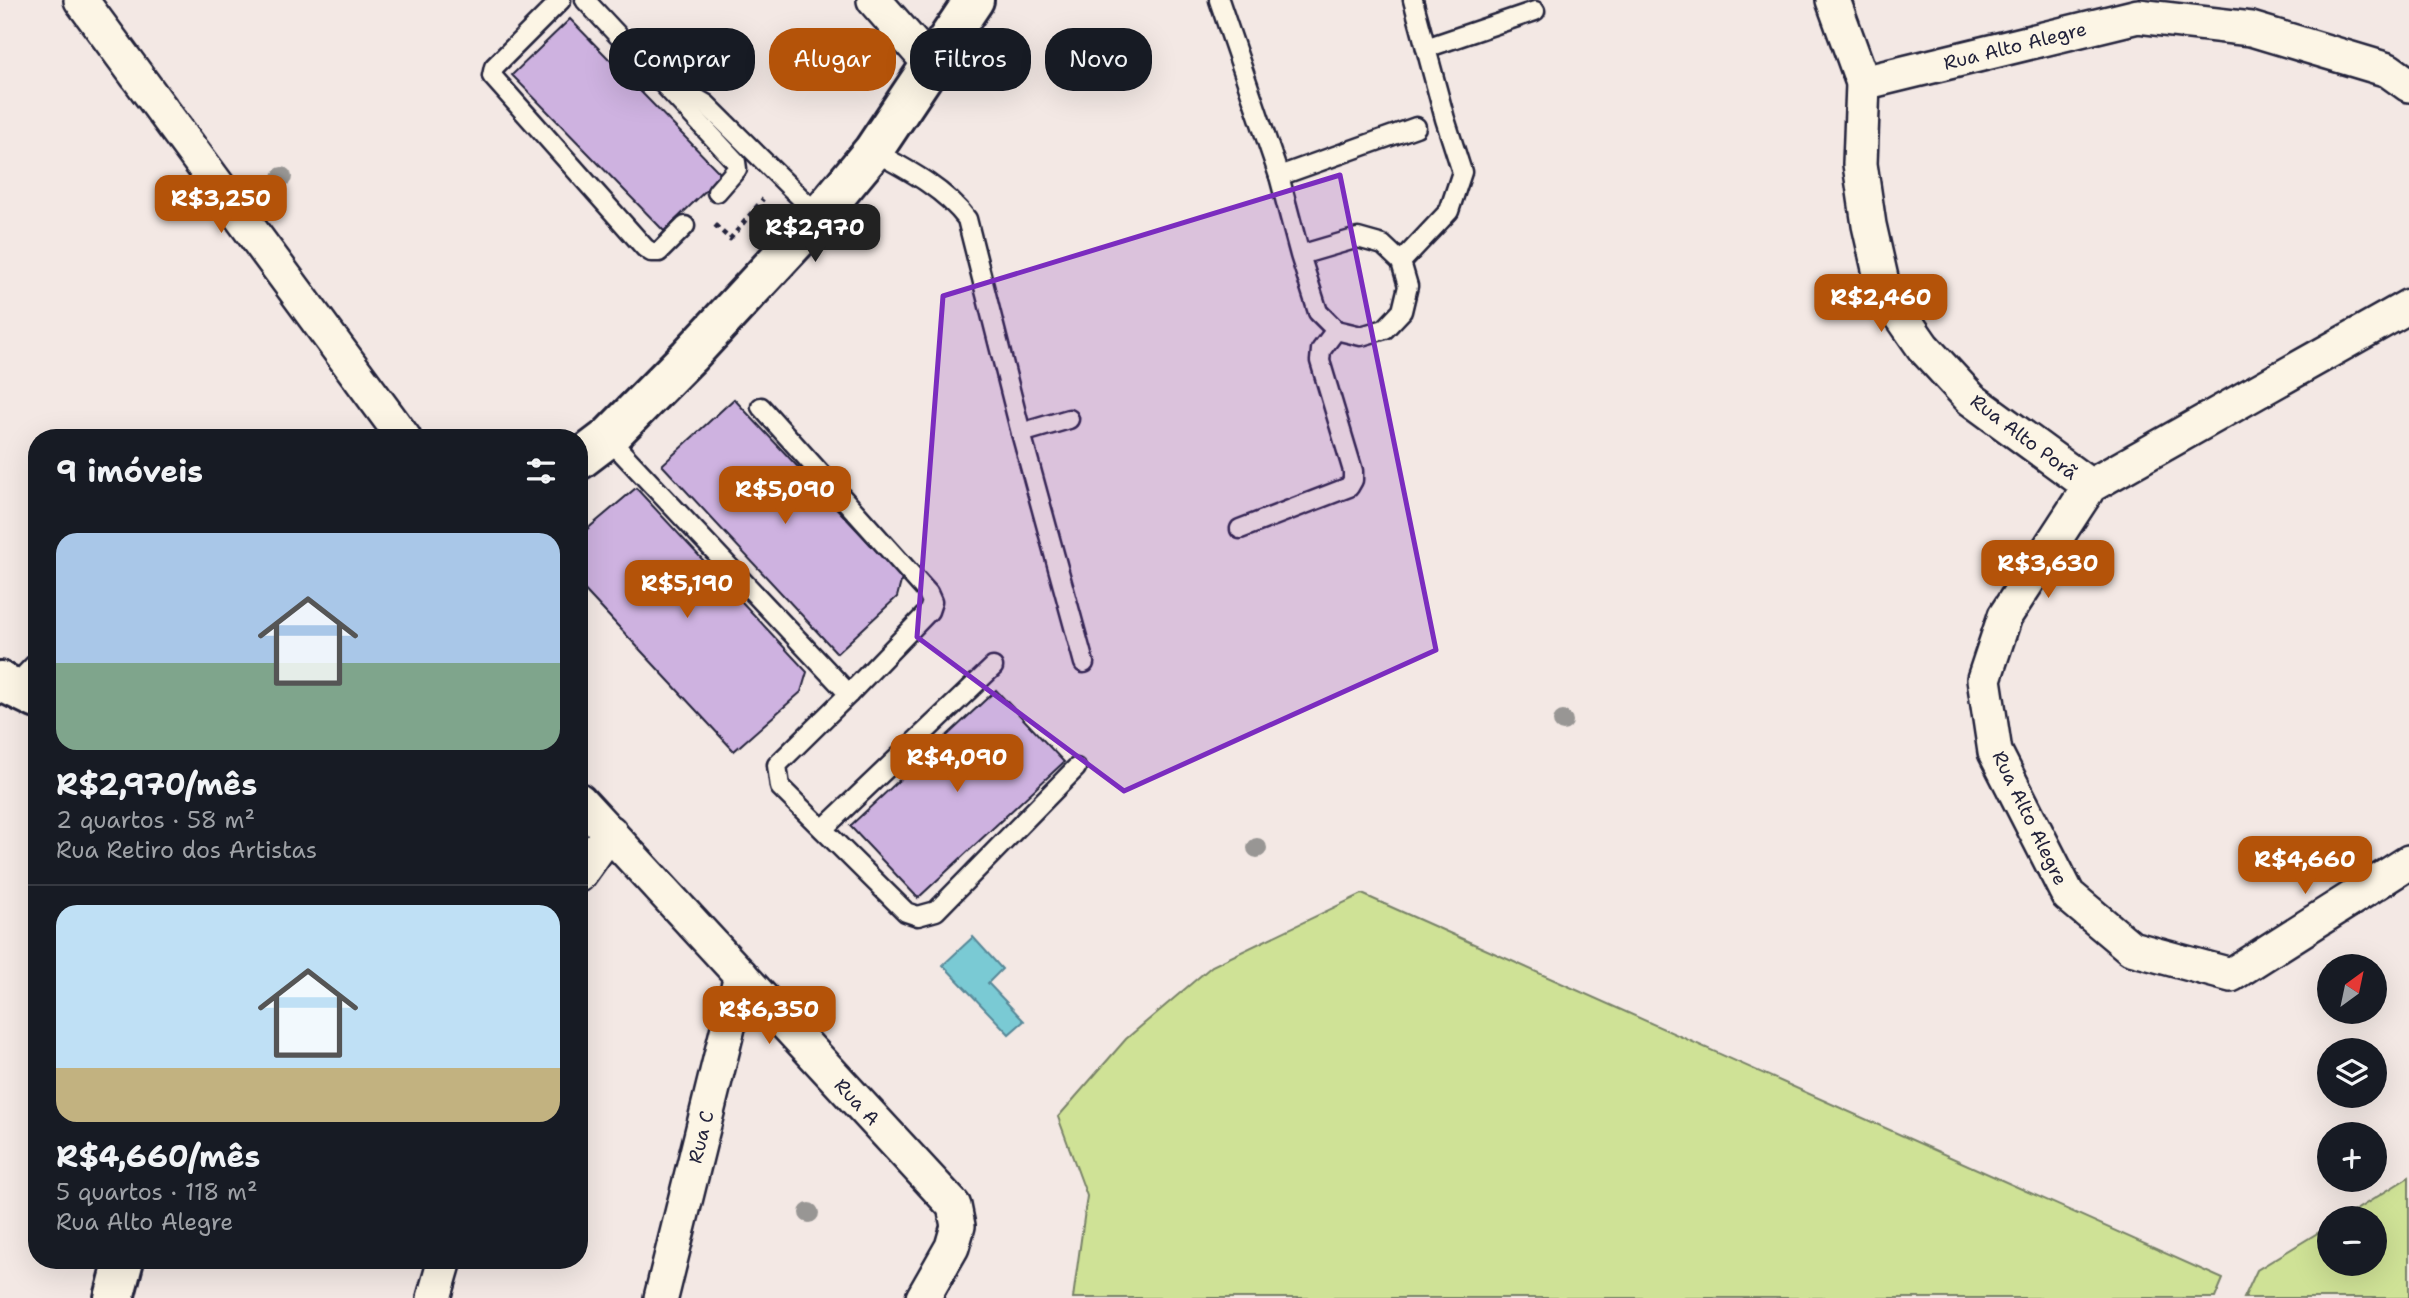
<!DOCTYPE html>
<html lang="pt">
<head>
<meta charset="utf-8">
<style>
  :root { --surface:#171b24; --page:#20242c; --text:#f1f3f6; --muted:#9ea1a6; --line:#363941; --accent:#b45309 }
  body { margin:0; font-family:"Shantell Sans",sans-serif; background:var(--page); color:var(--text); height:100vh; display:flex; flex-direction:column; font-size:26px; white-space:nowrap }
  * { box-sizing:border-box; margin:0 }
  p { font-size:23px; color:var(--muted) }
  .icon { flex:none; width:38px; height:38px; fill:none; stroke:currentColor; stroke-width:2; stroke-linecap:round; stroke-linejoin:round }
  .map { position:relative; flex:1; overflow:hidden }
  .drawer { position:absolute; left:28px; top:429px; width:560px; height:840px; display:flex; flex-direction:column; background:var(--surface); border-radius:28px; box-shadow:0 7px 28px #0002 }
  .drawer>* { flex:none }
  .guide { position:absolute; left:609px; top:28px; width:665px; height:63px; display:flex; gap:14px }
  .needle { width:46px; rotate:33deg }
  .fabs { position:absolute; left:2317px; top:954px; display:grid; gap:14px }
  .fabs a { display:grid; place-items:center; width:70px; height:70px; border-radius:50%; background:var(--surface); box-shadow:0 7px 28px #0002; font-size:35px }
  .price { position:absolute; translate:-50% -60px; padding:0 16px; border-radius:14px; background:var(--accent); color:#fff; font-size:23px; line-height:46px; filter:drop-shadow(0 2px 4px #0008) }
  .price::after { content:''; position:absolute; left:50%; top:42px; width:21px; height:16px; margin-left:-10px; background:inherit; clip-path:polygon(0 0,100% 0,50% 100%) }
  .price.selected { background:#222; color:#fff }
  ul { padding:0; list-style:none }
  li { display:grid; align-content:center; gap:14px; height:371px; padding:0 28px }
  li+li { border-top:2px solid var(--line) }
  li span { display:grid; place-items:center; height:217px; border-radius:21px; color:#555 }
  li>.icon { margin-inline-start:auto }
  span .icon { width:126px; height:126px; fill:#fffc; stroke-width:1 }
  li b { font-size:30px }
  h2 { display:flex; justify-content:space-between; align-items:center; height:84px; padding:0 28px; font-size:30px }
  .chip { padding:0 24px; border-radius:28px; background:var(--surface); box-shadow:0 7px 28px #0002; font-size:24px; line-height:63px }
  .chip.selected { background:var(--accent); color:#fff }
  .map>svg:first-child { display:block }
</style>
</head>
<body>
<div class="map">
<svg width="2409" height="1298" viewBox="0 0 2409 1298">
  <rect width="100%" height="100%" fill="#f3e8e4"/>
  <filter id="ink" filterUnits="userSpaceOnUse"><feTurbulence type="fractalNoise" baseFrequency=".0143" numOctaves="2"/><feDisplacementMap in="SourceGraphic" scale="14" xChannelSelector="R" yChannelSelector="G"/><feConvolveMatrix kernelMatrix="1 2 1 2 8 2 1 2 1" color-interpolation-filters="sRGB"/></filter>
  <g filter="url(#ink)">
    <!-- green -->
    <g fill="#cfe296" stroke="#788268" stroke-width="2">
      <polygon points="1362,894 2223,1279 2215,1298 1073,1298 1087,1196 1058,1117 1126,1039 1212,966"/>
      <polygon points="2409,1177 2409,1298 2244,1298 2257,1270 2329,1226 2329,1264 2375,1264 2375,1218 2343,1218"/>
    </g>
    <!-- water -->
    <polygon fill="#7acad4" stroke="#578797" stroke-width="2" points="973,937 1002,969 988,983 1024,1021 1009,1034 943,965"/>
    <!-- building -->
    <g fill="#ceb2e0" stroke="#22223b" stroke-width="2">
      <polygon points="570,19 722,175 664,231 512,75"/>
      <polygon points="734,399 902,578 897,597 837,653 662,465"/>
      <polygon points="636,488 807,672 801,692 734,751 579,584 579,536"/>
      <polygon points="996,690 1064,762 918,898 850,826"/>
    </g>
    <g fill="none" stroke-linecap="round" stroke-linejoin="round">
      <!-- service casing -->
      <g stroke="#22223b" stroke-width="23">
        <g id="service">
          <polyline points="561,0 494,67 492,76 645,248 651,252 659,252 685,226"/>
          <polyline points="585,0 736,162 737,169 717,192"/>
          <polyline points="1219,0 1279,176 1300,255 1318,312 1336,330 1361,336 1385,329 1402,311 1408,286 1401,262 1383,245 1358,238 1300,255"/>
          <polyline points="1426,48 1535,11"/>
          <polyline points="680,101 694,97 706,104 819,216"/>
          <path d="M 873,151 C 906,169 944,188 967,219 L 1021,433 L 1084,663"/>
          <polyline points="1279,176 1416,127"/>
          <polyline points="1401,262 1449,211 1462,172 1445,119 1413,0"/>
          <polyline points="1021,433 1069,419"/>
          <polyline points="608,438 849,694 929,611 932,602 928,593 761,407"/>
          <polyline points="1240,529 1349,487 1353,480 1353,471 1320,361 1321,350 1336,330"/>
          <polyline points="13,687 37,662"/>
          <polyline points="849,694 777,765 780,787 906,912 918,916 936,911 1076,768"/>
          <polyline points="823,829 993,667"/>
        </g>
      </g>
      <!-- minor casing -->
      <g stroke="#22223b" stroke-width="38">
        <g id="minor">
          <polyline points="81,0 404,438"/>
          <polyline points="874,0 932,66"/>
          <polyline points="1833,0 1863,83 1860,164 1869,225 1884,291 1923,347 1971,399 2090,486"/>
          <polyline points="1863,83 2138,16 2251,29 2388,70 2409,85"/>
          <polyline points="2409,306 2090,486 2005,616 1984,679 1995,752 2068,895 2131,948 2231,975 2409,862"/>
          <polyline points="579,800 954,1206 958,1226 952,1247 923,1298"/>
          <polyline points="579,875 610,832"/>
          <polyline points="434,1298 445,1260"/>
          <polyline points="661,1298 741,975"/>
        </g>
      </g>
      <!-- tertiary casing -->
      <g stroke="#22223b" stroke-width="44">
        <g id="tertiary">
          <polyline points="579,460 608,438 689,356 819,216 873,151 974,0"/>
          <polyline points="0,681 37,699"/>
          <polyline points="114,1298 124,1260"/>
        </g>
      </g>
      <!-- path -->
      <polyline stroke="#22223b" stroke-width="4.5" stroke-dasharray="5 5" stroke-linecap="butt" points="715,225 730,239 763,199"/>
      <!-- service -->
      <use href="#service" stroke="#fcf5e5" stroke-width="18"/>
      <!-- minor -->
      <use href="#minor" stroke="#fcf5e5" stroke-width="33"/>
      <!-- tertiary -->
      <use href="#tertiary" stroke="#fcf5e5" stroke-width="38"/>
    </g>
    <!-- trees -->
    <g fill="#989694">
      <circle cx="282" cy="177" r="10"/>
      <circle cx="1563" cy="721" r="10"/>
      <circle cx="1257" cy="848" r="10"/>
      <circle cx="809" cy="1213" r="10"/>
    </g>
  </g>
  <!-- marked area -->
  <path fill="#7b2cbf" fill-opacity="0.2" stroke="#7b2cbf" stroke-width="5" stroke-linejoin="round" d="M 1340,175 L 1436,650 L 1124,791 L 917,637 L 943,296 Z"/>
  <g text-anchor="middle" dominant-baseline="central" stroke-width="7" stroke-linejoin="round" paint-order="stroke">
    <!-- street labels -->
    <g font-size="19" fill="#22223b" stroke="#fcf5e5">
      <text transform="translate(2015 46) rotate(-14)">Rua Alto Alegre</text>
      <text transform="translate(2024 437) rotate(37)">Rua Alto Porã</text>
      <text transform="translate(2030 818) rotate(64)">Rua Alto Alegre</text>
      <text transform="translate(857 1102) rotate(47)">Rua A</text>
      <text transform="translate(701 1137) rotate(-76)">Rua C</text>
    </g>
  </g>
</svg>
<div class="fabs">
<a><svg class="needle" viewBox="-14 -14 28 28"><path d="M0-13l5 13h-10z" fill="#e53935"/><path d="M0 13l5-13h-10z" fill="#9ea1a6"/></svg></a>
<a><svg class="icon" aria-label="layers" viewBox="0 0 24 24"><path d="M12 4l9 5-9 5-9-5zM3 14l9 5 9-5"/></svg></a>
<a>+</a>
<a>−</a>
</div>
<b class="price" style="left:221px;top:235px">R$3,250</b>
<b class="price selected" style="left:815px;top:264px">R$2,970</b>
<b class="price" style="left:1881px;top:334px">R$2,460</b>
<b class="price" style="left:785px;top:526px">R$5,090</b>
<b class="price" style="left:2048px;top:600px">R$3,630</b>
<b class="price" style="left:687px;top:620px">R$5,190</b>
<b class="price" style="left:957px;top:794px">R$4,090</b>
<b class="price" style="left:2305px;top:896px">R$4,660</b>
<b class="price" style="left:769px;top:1046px">R$6,350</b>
<div class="guide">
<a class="chip">Comprar</a>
<a class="chip selected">Alugar</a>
<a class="chip">Filtros</a>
<a class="chip">Novo</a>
</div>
<section class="drawer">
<h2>9 imóveis<svg class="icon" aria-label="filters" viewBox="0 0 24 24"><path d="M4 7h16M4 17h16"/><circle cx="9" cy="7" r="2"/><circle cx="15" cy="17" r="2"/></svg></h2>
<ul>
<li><span style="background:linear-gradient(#a9c7e8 60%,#7fa58c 0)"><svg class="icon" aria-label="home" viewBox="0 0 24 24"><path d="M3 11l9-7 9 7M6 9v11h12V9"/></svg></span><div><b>R$2,970/mês</b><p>2 quartos · 58 m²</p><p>Rua Retiro dos Artistas</p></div></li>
<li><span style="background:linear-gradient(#bfe0f5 75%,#c2b280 0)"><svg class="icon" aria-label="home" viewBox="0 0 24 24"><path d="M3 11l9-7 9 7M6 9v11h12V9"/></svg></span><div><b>R$4,660/mês</b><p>5 quartos · 118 m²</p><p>Rua Alto Alegre</p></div></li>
</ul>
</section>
</div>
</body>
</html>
